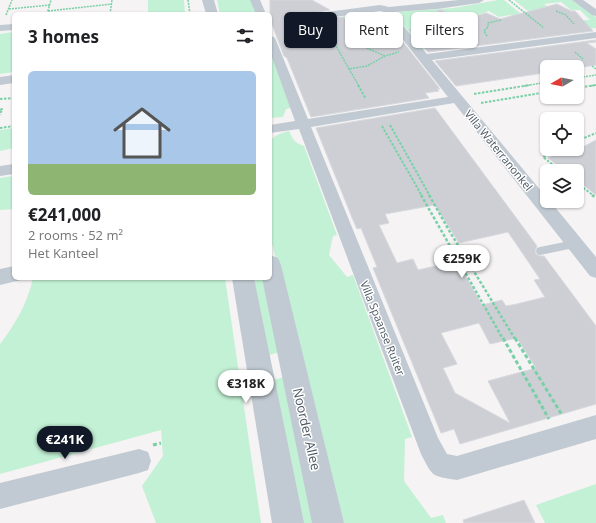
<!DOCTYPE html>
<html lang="en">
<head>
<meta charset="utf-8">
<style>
  :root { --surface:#fff; --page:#f6f6f6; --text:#202124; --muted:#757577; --line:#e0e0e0; --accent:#111827 }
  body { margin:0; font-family:"Open Sans",sans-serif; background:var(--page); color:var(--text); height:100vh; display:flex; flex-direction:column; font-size:15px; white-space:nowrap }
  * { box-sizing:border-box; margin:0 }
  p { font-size:13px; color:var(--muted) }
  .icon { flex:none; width:22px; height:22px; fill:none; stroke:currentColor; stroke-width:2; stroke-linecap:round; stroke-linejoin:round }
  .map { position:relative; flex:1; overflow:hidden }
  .side { position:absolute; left:12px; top:12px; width:260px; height:268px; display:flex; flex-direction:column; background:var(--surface); border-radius:6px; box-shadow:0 1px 3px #0004 }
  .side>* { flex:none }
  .hud { position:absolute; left:284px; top:12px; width:252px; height:36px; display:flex; gap:8px }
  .needle { width:26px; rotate:260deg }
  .buttons { position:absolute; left:540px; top:60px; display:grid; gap:8px }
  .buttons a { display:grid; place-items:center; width:44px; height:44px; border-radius:6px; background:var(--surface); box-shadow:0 1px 3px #0004; font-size:20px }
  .price { position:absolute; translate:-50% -34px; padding:0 9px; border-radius:14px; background:#fff; color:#222; font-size:13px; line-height:26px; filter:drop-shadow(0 1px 2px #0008) }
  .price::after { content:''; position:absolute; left:50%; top:24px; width:12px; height:9px; margin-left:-6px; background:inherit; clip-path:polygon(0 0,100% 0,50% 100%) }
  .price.on { background:var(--accent); color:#fff }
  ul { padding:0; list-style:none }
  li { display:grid; align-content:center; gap:8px; height:212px; padding:0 16px }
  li+li { border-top:1px solid var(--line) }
  li span { display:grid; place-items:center; height:124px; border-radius:6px; color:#555 }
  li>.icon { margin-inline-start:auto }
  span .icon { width:72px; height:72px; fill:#fffc; stroke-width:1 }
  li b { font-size:17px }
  h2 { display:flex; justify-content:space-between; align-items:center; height:48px; padding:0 16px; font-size:17px }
  .tag { padding:0 14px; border-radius:6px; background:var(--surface); box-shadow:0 1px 3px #0004; font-size:14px; line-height:36px }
  .tag.on { background:var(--accent); color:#fff }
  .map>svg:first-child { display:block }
</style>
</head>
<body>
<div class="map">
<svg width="596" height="523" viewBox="0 0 596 523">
  <rect width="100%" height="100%" fill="#f5f3f3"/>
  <!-- green -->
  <g fill="#c3f1d5">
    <polygon points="148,0 184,0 185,14 148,14"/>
    <polygon points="217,0 251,0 256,14 220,14"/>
    <polygon points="498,0 504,0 543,32 510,15 499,17 489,11 475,16 484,21 438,24 422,19 411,26 423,32 427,50 422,49 394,13 395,12 454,8"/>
    <polygon points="514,0 572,0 596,17 596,28 589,29 573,20 590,20 580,10 571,10 561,2 544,4 551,9 555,32"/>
    <polygon points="377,13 380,14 405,46 379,49 391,44 377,36 367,39 358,31 341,35 348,64 322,19"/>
    <polygon points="14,32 14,72 0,74 0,34"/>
    <polygon points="270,52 291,108 286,109 283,117 270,118"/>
    <polygon points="14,128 14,148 0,151 0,130"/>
    <path d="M 289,131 C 293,139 294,143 304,146 L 337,235 L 333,236 L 329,255 L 347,277 L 353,275 L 412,437 L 405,439 L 404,481 L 431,518 L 443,515 L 446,523 L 343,523 L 270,236 L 270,142 C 273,135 282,133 289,131 Z"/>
    <polygon points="14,176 14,209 0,210 0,178"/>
    <path d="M 33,278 L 225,278 L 261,523 L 156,523 L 142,486 L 163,456 L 161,430 L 0,474 L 0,344 C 15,325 28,302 33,278 Z"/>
    <polygon points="251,278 267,278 283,351 266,356"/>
    <polygon points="288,376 321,523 297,523 270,381"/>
    <polygon points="596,484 596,523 545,523 536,505"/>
  </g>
  <!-- building -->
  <g fill="#cdcfd5" stroke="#d7d9de" fill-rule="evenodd">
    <polygon points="270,0 312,0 330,10 318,12 313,15 313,17 319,20 343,17 350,22 364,42 376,37 389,44 399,37 440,89 437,89 439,91 425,93 429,98 311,117 287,58 284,56 270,19"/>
    <polygon points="557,4 571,11 575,11 593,31 428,52 409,30 439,10 443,10 456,22 486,13 500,19"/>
    <polygon points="596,40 596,42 587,43 596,49 596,65 577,68 547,67 547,72 544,73 456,86 435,61"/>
    <path d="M 435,108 L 537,246 L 535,251 L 536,254 L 540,256 L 544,256 L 596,326 L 596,404 L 460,444 L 454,429 L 441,433 L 373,268 L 377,267 L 361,228 L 357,229 L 353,220 L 316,128 ZM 435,205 L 459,243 L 508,232 L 540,279 L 534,280 L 545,297 L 517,304 L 506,306 L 502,300 L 482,305 L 457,261 L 418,270 L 413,259 L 397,263 L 379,225 L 389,223 L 385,214 ZM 479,323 L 490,344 L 517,338 L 536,368 L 488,381 L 510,423 L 455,393 L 443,368 L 457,364 L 441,333 Z"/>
    <polygon points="596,140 596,195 577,180 577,171 565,171 548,158 569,149 577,149 577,145 581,148"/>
    <polygon points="524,500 535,523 464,523 463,520"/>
  </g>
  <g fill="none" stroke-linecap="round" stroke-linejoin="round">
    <!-- path-far3 -->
    <g stroke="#7ad0a6" stroke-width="1.5" stroke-dasharray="2 1" stroke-linecap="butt">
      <polyline points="188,0 190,14"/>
      <polyline points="509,0 544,28"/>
      <polyline points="9,9 50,5"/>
      <polyline points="48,11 112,4"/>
      <polyline points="556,11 566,15 574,24"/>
      <polyline points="47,14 51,0"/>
      <polyline points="110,14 112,0"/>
      <polyline points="6,15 12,0"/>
      <polyline points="326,28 349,69"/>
      <polyline points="487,36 484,31 488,27 488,23 501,20"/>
      <polyline points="427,38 429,33 444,28"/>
      <polyline points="353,42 385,56"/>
      <polyline points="575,52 583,59"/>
      <polyline points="592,66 596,69"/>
      <polyline points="577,78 596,75"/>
      <polyline points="359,86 349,69 367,66 385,56 399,52"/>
      <polyline points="524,86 547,82"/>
      <polyline points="591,86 596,85"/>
    </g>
    <!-- path-far2 -->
    <g stroke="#7ad0a6" stroke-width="2" stroke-dasharray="2.5 1.5" stroke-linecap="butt">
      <polyline points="358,85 366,99"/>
      <polyline points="577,88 596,85"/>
      <polyline points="474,94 530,85"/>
      <polyline points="0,99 14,98"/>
      <polyline points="481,103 547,92"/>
      <polyline points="0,110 2,109 0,115"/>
      <polyline points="390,125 430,196"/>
      <polyline points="382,126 422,196"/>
      <polyline points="0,128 14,126"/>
      <polyline points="577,141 596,133"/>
      <polyline points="560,149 543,157 561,171"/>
      <polyline points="577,183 594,196"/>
    </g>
    <!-- path-far1 -->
    <g stroke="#7ad0a6" stroke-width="2.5" stroke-dasharray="3 2" stroke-linecap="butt">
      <polyline points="421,195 503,339"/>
      <polyline points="429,195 450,232 515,339"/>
      <polyline points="592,195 596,198"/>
    </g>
    <!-- path -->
    <g stroke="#7ad0a6" stroke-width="3" stroke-dasharray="4 2.5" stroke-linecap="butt">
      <polyline points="503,338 549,419"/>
      <polyline points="515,338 562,415"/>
      <polyline points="153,445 161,443"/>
    </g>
    <!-- service -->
    <polygon fill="#c1cad2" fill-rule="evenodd" points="574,240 577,241 578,244 577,247 574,248 540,255 537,254 536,251 537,248 540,247"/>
    <!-- minor -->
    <g fill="#c1cad2" fill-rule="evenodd">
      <polygon points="250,0 260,0 266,14 256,14"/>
      <path d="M 459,0 L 484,0 L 479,3 L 437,9 L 395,12 L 394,15 L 427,54 L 596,32 L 596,38 L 432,60 L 547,198 L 547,201 L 550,201 L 596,257 L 596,278 L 590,276 L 454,103 L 311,127 L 438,438 L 447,454 L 457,456 L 596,415 L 596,439 L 457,480 C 431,476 433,477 421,454 L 299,129 L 270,133 L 270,125 L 295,121 L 270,52 L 270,35 L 275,38 L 308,119 L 448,97 L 385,17 L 384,12 L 380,11 L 319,19 L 314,16 L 319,13 L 380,5 L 389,7 Z"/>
      <polygon points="572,0 583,0 596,9 596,16 592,15"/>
      <polygon points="14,24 14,30 0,31 0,25"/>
      <polygon points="14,75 14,83 0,85 0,77"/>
      <polygon points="14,164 14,174 0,176 0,166"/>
      <polygon points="14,266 14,278 21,278 21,280 0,285 0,269"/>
      <polygon points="139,449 148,452 151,461 148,470 139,473 0,509 0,483"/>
    </g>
    <!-- tertiary -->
    <g fill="#c1cad2" fill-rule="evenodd">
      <polygon points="202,0 214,0 218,14 206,14"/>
      <polygon points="270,255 278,258 281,265 344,523 312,523 262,278 270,278"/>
      <polygon points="232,278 254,278 304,523 272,523"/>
    </g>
  </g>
  <g text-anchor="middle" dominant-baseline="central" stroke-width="3" stroke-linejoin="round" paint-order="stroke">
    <!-- street labels -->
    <g font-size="11" fill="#4a5661" stroke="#fff">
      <text transform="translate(499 150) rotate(51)">Villa Waterranonkel</text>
      <text transform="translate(383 328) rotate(68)">Villa Spaanse Ruiter</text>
    </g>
    <!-- near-street labels -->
    <g font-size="13" fill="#4a5661" stroke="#fff">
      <text transform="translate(307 429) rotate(77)">Noorder Allee</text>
    </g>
  </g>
</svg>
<div class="buttons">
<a><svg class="needle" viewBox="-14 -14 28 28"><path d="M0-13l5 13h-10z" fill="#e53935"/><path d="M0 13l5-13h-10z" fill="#757577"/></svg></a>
<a><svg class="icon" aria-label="locate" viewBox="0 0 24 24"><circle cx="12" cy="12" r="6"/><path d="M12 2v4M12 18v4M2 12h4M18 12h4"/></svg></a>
<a><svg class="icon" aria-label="layers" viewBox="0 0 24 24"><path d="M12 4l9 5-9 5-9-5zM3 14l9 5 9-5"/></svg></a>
</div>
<b class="price" style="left:462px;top:279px">€259K</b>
<b class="price" style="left:246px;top:404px">€318K</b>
<b class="price on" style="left:65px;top:460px">€241K</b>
<div class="hud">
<a class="tag on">Buy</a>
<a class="tag">Rent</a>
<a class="tag">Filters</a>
</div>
<section class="side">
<h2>3 homes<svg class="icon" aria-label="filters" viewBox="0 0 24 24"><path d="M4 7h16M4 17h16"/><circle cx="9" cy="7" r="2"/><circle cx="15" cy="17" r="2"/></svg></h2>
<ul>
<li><span style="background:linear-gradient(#a9c7e8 75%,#8fb573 0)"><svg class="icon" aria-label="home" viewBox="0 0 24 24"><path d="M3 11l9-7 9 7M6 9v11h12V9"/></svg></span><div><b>€241,000</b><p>2 rooms · 52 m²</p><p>Het Kanteel</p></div></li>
</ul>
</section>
</div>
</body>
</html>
